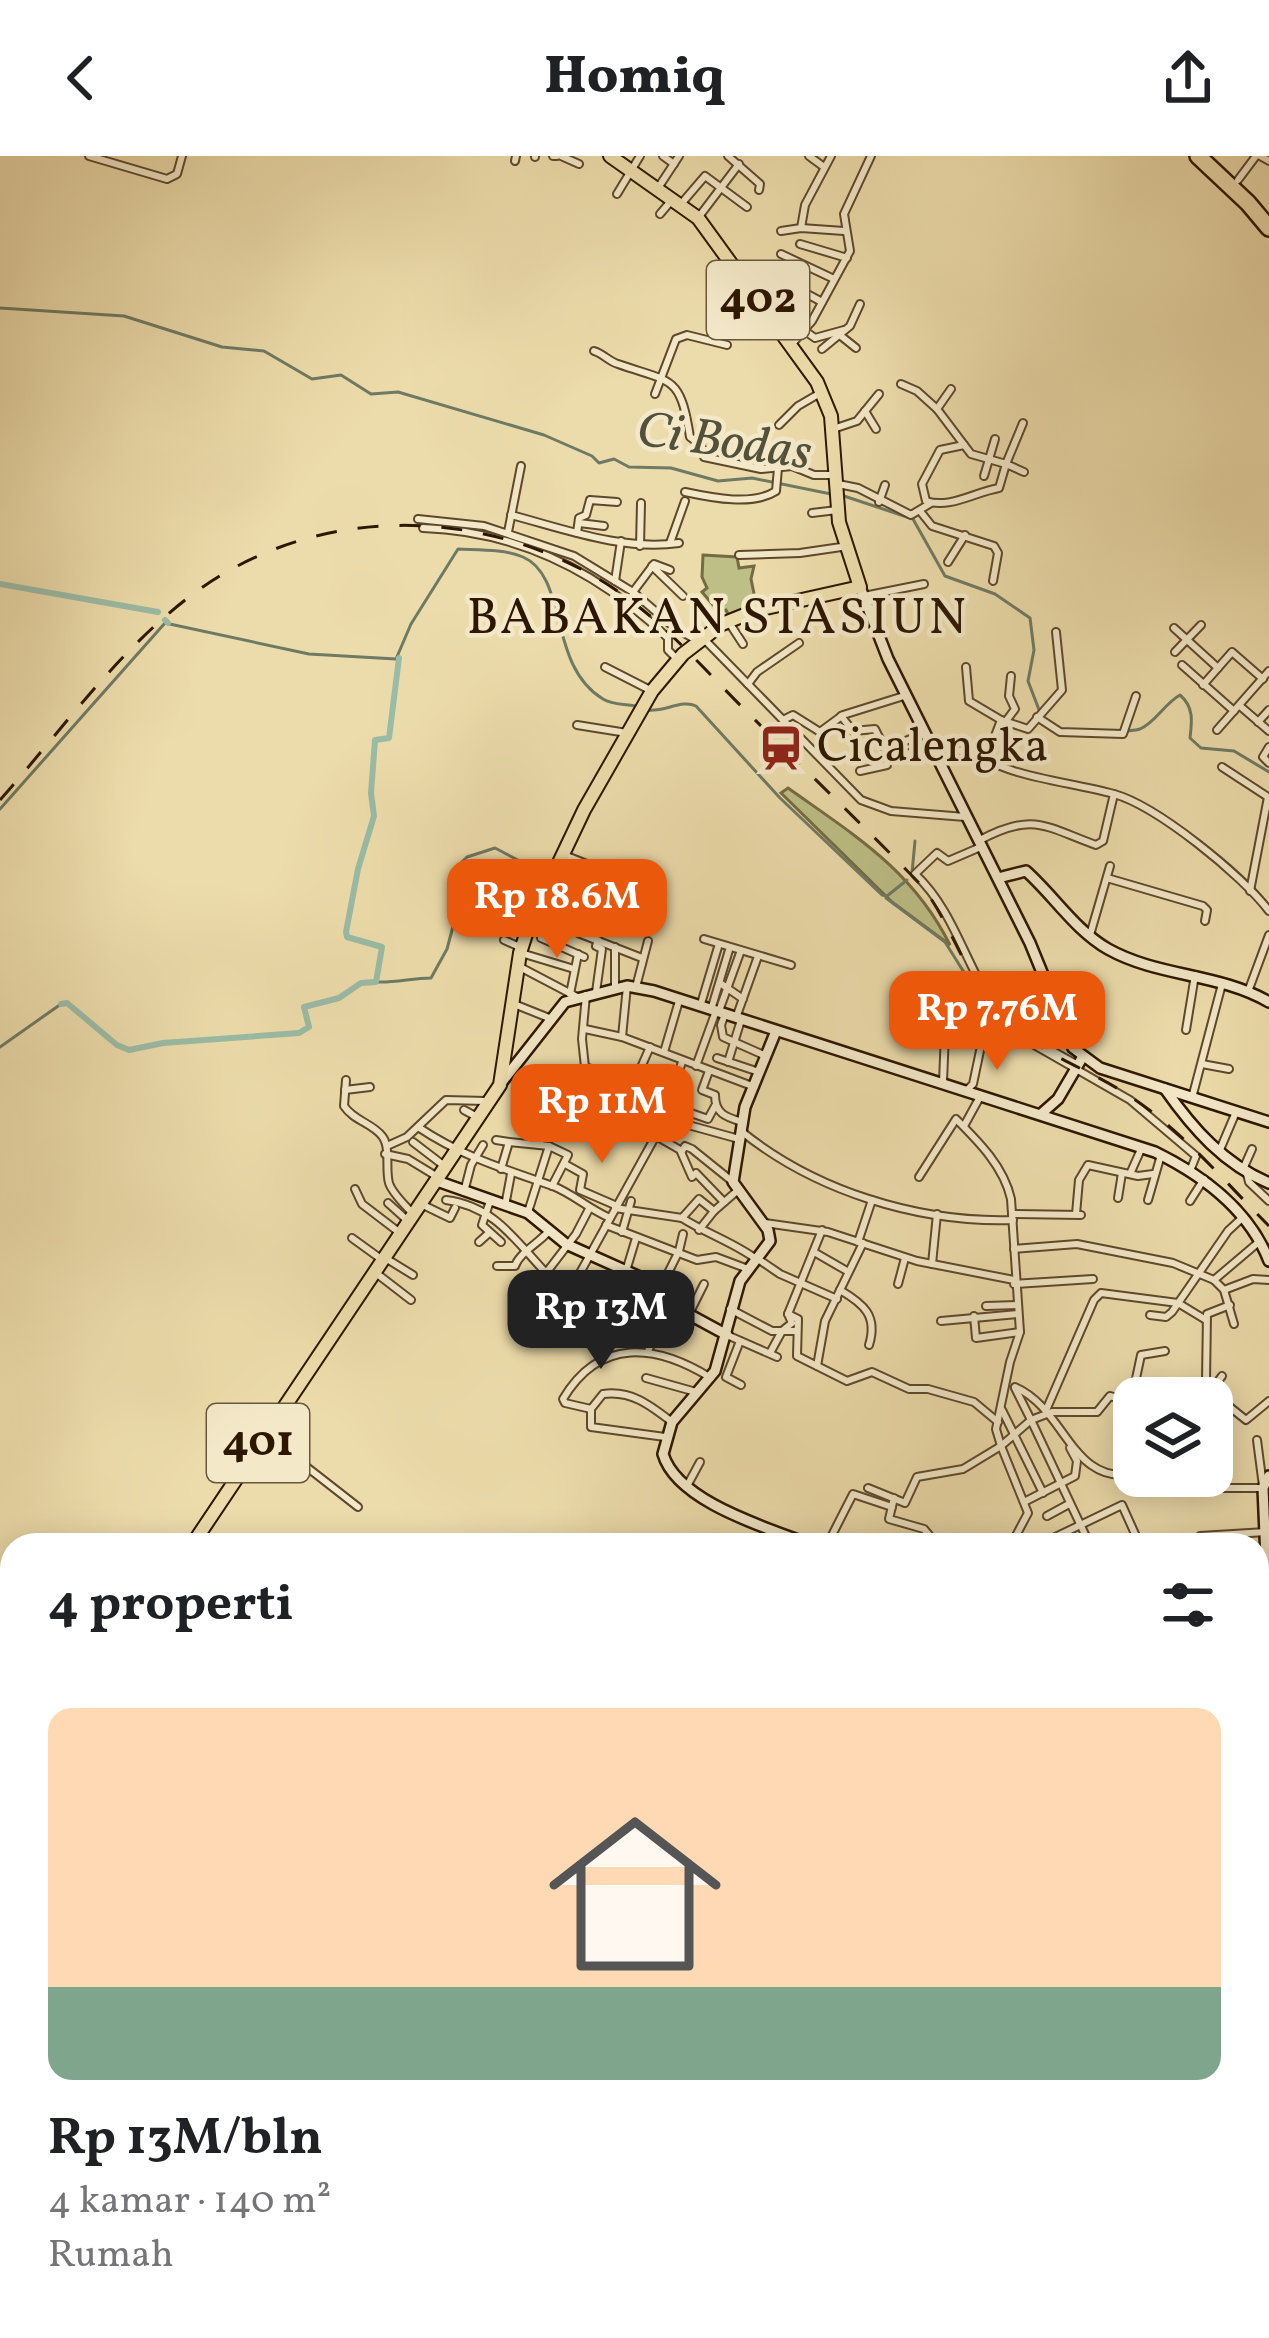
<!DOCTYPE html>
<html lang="id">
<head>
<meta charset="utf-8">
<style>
  :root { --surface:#fff; --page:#f6f6f6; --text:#202124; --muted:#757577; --line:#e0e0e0; --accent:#ea580c }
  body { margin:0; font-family:Vollkorn,serif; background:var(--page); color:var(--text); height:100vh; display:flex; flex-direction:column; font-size:45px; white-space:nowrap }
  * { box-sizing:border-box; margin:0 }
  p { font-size:39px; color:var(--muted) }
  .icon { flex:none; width:66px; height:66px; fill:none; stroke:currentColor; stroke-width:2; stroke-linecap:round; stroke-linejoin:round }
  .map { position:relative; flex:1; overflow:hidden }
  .details { position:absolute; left:0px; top:1377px; width:1269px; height:807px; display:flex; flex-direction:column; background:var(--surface); border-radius:36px 36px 0 0; box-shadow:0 6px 30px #0003 }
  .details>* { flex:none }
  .buttons { position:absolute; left:1113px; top:1221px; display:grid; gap:24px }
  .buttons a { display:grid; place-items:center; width:120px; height:120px; border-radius:24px; background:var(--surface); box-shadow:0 6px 30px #0003; font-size:60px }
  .price { position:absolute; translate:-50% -102px; padding:0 27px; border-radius:24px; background:var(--accent); color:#fff; font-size:39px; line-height:78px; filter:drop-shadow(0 3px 6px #0008) }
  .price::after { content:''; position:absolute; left:50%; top:72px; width:36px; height:27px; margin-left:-18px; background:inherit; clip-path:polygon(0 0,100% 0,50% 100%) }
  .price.selected { background:#222; color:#fff }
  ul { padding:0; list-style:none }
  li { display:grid; align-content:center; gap:24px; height:636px; padding:0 48px }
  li+li { border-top:3px solid var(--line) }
  li span { display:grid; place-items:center; height:372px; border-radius:24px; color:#555 }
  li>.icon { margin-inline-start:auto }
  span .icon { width:216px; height:216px; fill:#fffc; stroke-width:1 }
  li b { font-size:51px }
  h2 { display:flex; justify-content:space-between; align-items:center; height:144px; padding:0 48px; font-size:51px }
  header { display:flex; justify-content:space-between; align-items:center; height:156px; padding:0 48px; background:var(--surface); font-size:54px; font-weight:800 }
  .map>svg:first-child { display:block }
</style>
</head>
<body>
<header><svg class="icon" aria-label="back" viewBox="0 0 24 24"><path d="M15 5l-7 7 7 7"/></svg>Homiq<svg class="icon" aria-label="share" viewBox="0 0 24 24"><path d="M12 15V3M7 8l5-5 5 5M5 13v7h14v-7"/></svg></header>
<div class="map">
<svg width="1269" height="2182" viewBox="0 0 1269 2182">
  <rect width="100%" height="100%" fill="#eddcab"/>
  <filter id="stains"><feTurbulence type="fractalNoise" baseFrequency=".00167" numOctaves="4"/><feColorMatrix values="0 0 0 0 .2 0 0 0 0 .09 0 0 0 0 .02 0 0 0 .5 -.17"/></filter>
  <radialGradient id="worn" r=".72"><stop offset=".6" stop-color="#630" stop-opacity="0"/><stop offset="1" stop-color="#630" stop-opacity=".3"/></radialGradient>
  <!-- green -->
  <g fill="#bdbf86" stroke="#756b43" stroke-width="3">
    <polygon points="703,399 737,401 739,412 754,410 751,423 757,452 729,460 726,454 719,456 702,436 707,432 702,421"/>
    <path d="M 788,632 C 854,679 913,714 950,789 L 892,746 L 781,637 Z"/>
  </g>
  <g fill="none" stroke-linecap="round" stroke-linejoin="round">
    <!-- stream -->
    <g stroke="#6e7a64" stroke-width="3">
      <polyline points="0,152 124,160 222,191 264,195 312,223 341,219 371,238 398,236 544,279 592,300 599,307 614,303 629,311 671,312 718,325 752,322 831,338"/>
      <polyline points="841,339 913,363 945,420 995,438 1030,462 1034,494 1028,525 1041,559"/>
      <path d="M 648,554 C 665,556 682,543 696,550 L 780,642 L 882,739 L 887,740 L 907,724"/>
      <path d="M 1110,575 C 1120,574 1132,576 1140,573 C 1156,566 1164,548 1180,539 C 1194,551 1192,565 1190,582 L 1201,592 L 1234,595 L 1269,616"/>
      <path d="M 0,653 L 165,467 L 309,498 L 396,503 L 411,468 L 458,393 C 478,394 505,393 523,401 C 569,421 547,509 603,543 C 614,550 626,547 639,551"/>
      <polyline points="912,717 915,685"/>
      <polyline points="886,742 945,786 992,861 984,869"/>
      <path d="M 376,826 C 396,827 412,822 431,822 L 447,793 L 467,718 L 461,707 L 467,701 L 495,692 L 548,720"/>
      <polyline points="0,891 61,848"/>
    </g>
    <!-- canal -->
    <g stroke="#9abca6" stroke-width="6">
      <polyline points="0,428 158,456"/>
      <polyline points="165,464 168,467"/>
      <polyline points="61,848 67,847 117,889 129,894 163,887 299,877 309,871 304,851 339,842 361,827 376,826 382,791 347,781 346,776 358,713 374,660 371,637 375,584 389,582 399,502"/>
    </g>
    <!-- street casing -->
    <g stroke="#5d482b" stroke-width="10">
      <g id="street">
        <polyline points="89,0 167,23 177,18 182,0"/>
        <polyline points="553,0 557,0"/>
        <polyline points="561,0 579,8"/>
        <polyline points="663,0 674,8"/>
        <polyline points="728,0 760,28 759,34"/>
        <polyline points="809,0 824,11"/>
        <polyline points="1260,0 1269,5"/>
        <polyline points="535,1 535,0"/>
        <polyline points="515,5 516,0"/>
        <polyline points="1238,24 1256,0"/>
        <polyline points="658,32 679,0"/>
        <polyline points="617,38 640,0"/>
        <polyline points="681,48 705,20 747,51"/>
        <polyline points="660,58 671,45"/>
        <polyline points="698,62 739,8"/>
        <polyline points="801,72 805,49 831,0"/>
        <polyline points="781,75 801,72 844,75"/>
        <polyline points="800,88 847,102"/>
        <polyline points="781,98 834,123"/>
        <polyline points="783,125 822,146"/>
        <polyline points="805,175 815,182 844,174"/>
        <polyline points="841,180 856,192"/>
        <polyline points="791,189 812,165 850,95 844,58 871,0"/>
        <polyline points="822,193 850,170 860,148"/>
        <path d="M 594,195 C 604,198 608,205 618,208 C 672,227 680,218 690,281 L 701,289 L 704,301 L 761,313 L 792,310 L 814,319 L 834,319"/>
        <polyline points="901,228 917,235 937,253 971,298 1006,308 1023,267"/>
        <polyline points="655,238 676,183 687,179 727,189"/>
        <polyline points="937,253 951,233"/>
        <polyline points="865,255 876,273"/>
        <polyline points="779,269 798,250 822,236"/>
        <polyline points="833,273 857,265 879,238"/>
        <path d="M 964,289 L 940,294 L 922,328 L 926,345 C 950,353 975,336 999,332 L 1006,308 L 1024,316"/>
        <polyline points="984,320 995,283"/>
        <polyline points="838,328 858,332 911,359 931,347"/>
        <path d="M 685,336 C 713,342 753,350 776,335 L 778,312"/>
        <polyline points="879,346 885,329"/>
        <polyline points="920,355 932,370 994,390 998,397 993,425"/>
        <polyline points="812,357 837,354"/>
        <path d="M 511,359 C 565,373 622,395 679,387"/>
        <polyline points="418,363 484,370 574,400 633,436 675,472 698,485"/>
        <polyline points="579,367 604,370"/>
        <path d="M 423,372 C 518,375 600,417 668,482 L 668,494 L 677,503"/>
        <polyline points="508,376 521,310"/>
        <polyline points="577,377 579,362 586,359 590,344 617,346"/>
        <polyline points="670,387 685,345"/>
        <polyline points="640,390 641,347"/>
        <polyline points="739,399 800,397 848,390"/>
        <polyline points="948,406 965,379"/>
        <polyline points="652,410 683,440"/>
        <polyline points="615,425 621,385"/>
        <polyline points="633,436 654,408 670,414"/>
        <polyline points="864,440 924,428"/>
        <polyline points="695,449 719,466"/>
        <polyline points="730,468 743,488"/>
        <polyline points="1174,472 1218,512"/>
        <polyline points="703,482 861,644 891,655 965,661"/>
        <polyline points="1175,496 1201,469"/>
        <polyline points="1182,509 1234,555"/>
        <polyline points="605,511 650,534"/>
        <polyline points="966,511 969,545 1001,564 1028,573 1062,534 1056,476"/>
        <polyline points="748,528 757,516 799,487"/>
        <polyline points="1203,529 1232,496 1263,523"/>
        <polyline points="1240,550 1269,575"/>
        <polyline points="841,560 853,575 875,573 885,593"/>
        <polyline points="1037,561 1060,576 1123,578 1136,540"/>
        <polyline points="783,564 793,559 820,576 843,559 907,539"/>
        <polyline points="1006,565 1015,553 1009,540 1011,520"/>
        <polyline points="1258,566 1269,554"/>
        <polyline points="577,569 627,577"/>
        <polyline points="1217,574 1269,515"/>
        <polyline points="1269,591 1263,601 1269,607"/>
        <path d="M 934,593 C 961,589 988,607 1014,615 C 1046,625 1081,629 1114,638 C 1157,650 1242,719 1269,755"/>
        <polyline points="887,604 929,591"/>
        <polyline points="985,606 1001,564"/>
        <polyline points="1222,611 1268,641 1250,735"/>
        <polyline points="860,615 887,609 885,593 926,577"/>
        <path d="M 980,684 C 1033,656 1044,670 1096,689 L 1103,685 L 1114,638"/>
        <path d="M 983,690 L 948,705 L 937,697 L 915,718 C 949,750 961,793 983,832 C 1005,869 1042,890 1078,909"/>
        <polyline points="564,699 602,714"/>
        <polyline points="1107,722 1203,750 1207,754 1205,765"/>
        <polyline points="537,753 578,777 642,802"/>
        <polyline points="528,772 543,777 541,782 584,801"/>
        <polyline points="1090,779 1110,710"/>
        <polyline points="704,783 791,809"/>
        <polyline points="504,784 522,792"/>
        <polyline points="521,797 574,813"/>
        <polyline points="518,810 577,841"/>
        <polyline points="720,827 743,843"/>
        <polyline points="636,831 648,785"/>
        <polyline points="615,832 615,791"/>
        <polyline points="1249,833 1269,779"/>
        <polyline points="596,836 602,793 596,790 598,784"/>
        <polyline points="570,838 578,798"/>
        <polyline points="514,848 549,862"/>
        <polyline points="700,851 718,791"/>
        <polyline points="711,854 729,794"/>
        <polyline points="719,855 740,797"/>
        <polyline points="725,858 721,869 723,881 766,900"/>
        <polyline points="736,862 757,803"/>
        <polyline points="1018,872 1036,860 1044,862 1049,871 1060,866"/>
        <polyline points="585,873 622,881 752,930"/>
        <polyline points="1186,874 1195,819"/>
        <polyline points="622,881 627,830"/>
        <polyline points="664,896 679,845"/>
        <polyline points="717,902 759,916"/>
        <polyline points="728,906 741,864"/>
        <polyline points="1202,908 1229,913"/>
        <polyline points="696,910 716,855"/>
        <polyline points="585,911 627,925 668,949 708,963 715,950"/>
        <path d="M 709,915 L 702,934 L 715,939 C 715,958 726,961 742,966"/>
        <polyline points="579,920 659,974"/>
        <path d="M 346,924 L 344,950 C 354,965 372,967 382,980 C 391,991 385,1013 389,1027 C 392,1037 405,1049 412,1057"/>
        <polyline points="943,926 946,852"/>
        <polyline points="569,932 608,971 631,934 650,891"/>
        <polyline points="345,934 370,931"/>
        <polyline points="967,934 973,928 985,871 1001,870 1130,944 1196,1000 1190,1015"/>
        <polyline points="1192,942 1222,828"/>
        <polyline points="626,945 662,965"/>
        <polyline points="464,954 477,961"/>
        <polyline points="663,962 739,983"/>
        <polyline points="964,970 981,939"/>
        <path d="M 418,971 C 461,1000 504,1013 553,1030 C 573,1038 589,1053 610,1062"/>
        <path d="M 741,975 C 815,1035 918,1067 1013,1064"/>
        <polyline points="656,980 682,995 685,990 692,993 733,1026"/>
        <polyline points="496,984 509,986 501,1013"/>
        <polyline points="413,986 443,1009"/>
        <polyline points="509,986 549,990 568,999 552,1030"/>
        <polyline points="539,989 553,954 585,911 582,883 586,839"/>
        <polyline points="387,990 407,981 446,944 486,945"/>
        <polyline points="681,996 692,1021 696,1017 724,1046"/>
        <polyline points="1219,996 1236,956"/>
        <polyline points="385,998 408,1003 436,1020"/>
        <polyline points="565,1008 583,1018 580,1034 617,1050"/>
        <polyline points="1244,1011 1252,993"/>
        <polyline points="1130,1018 1142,991"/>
        <polyline points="1247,1018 1249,1026 1269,1045"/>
        <polyline points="355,1033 362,1048 400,1077"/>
        <polyline points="464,1036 471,1009 483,989"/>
        <polyline points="1118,1042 1122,1017"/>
        <path d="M 446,1044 C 494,1050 515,1084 546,1117 L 576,1078 L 589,1053"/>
        <polyline points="1148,1044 1161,999"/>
        <polyline points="490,1045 482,1069 501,1086"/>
        <polyline points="1190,1045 1204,1023"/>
        <polyline points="388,1047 408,1065"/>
        <polyline points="421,1048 450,1062 455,1052"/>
        <polyline points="505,1050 511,1018"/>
        <polyline points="615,1052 682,1062 699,1043 714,1055 737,1035"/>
        <polyline points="528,1056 549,990"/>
        <polyline points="1012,1058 1081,1059"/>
        <polyline points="1076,1058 1079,1024 1088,1009 1138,1020 1153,1018"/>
        <path d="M 682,1062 C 707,1078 733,1086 756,1103"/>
        <polyline points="765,1067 828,1076 917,1105 1014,1124"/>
        <polyline points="606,1069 697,1104 716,1101 748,1113"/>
        <polyline points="699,1074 714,1055"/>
        <polyline points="622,1076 631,1045"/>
        <polyline points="352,1082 381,1103"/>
        <polyline points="479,1086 489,1077"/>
        <polyline points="858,1086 872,1044"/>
        <polyline points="1014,1093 1077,1088 1173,1107 1214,1124 1224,1134 1234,1168"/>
        <polyline points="814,1096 847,1115"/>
        <polyline points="387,1103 413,1119"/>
        <polyline points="758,1103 780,1118 837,1143"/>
        <polyline points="932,1108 937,1058"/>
        <path d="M 497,1110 L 515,1110 C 520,1096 539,1087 549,1075"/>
        <polyline points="376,1117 411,1144"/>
        <polyline points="1214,1124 1260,1085"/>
        <polyline points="575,1126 659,974 682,906"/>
        <polyline points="898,1128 905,1102"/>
        <polyline points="1014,1128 1093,1123"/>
        <polyline points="660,1133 679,1095 683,1078"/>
        <path d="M 840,1134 C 864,1148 878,1160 869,1189"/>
        <polyline points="1224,1134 1253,1123 1269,1124"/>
        <polyline points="620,1135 636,1082"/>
        <polyline points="986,1150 1017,1149"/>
        <polyline points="730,1153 772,1175 797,1175"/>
        <polyline points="689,1158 704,1128"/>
        <polyline points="788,1158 798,1163 797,1200 847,1225 872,1216 909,1233 928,1233 974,1246 998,1266"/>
        <polyline points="1150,1159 1166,1161 1172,1156 1228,1075 1242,1062"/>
        <polyline points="974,1160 976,1182 1020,1176"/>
        <polyline points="941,1165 1018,1158"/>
        <polyline points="727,1179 777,1201"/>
        <polyline points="740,1185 726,1221 741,1229"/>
        <polyline points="648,1195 672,1146"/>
        <polyline points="770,1197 782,1175 792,1167 788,1158 822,1074"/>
        <polyline points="817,1210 825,1165 863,1087"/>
        <polyline points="646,1222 696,1236"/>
        <path d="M 1015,1231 C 1066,1253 1071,1329 1134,1318"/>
        <polyline points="1205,1231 1246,1264 1269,1245"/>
        <polyline points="1211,1235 1222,1220"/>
        <polyline points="1196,1242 1206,1225 1207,1158 1230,1149"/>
        <polyline points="1047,1252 1094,1144 1101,1137 1178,1147 1206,1164"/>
        <path d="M 591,1253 L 565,1247 L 563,1243 C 600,1181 656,1188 711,1222"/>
        <polyline points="1002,1254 1043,1337"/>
        <polyline points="227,1268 215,1290 244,1307"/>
        <polyline points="267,1280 358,1351"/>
        <path d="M 665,1281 L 591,1271 L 591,1253 L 603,1238 C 631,1234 650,1249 672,1266"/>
        <polyline points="1257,1284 1263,1330"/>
        <polyline points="1171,1320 1204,1320 1208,1332 1263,1332"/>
        <polyline points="687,1330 700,1306"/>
        <path d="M 868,1332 L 905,1347 L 917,1321 L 963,1313 L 1001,1290 L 996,1273 L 1010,1206 L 1020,1176 L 1011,1043 C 1004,1011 979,986 956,963 L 919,1021"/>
        <polyline points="894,1342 889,1363 924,1373 929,1379 925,1389"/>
        <polyline points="1026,1345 1075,1320 1077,1305 1070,1292"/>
        <polyline points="1047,1360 1069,1348"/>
        <polyline points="1200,1380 1266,1376"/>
        <polyline points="1047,1385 1122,1349 1140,1389"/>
        <polyline points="827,1389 853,1338 892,1351"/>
        <polyline points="1011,1389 1028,1357 1001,1290 1031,1264 1015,1232"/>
        <polyline points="1090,1389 1031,1264 1052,1256 1097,1256 1110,1240 1131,1246 1141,1199 1165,1195"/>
        <polyline points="1257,1467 1269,1479"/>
        <polyline points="0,1542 12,1546"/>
        <polyline points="1257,1560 1269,1559"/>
        <polyline points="1257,1622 1269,1613"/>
        <polyline points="0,1648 12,1652"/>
        <polyline points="1257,1825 1269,1824"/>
        <polyline points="1257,2118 1269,2122"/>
        <polyline points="590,2172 592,2182"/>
        <polyline points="885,2172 904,2182"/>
        <polyline points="924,2172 943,2182"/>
        <polyline points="967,2172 986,2182"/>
        <polyline points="1008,2172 1027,2182"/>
        <polyline points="1242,2172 1244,2182"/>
        <polyline points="848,2174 863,2182"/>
        <polyline points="625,2182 682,2172"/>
        <polyline points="752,2182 759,2172"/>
        <polyline points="872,2182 877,2172"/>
        <polyline points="1047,2182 1051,2172"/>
        <polyline points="1069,2182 1072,2172"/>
        <polyline points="1089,2182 1093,2172"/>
      </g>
    </g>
    <!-- secondary casing -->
    <g stroke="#2d1700" stroke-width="14">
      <g id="secondary">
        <polyline points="860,431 888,503 1030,787 1073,892 1100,912 1269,966"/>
        <path d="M 998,722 L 1026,715 C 1054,740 1075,774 1108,793 C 1158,821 1219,817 1269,846"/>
        <path d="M 776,875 L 745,951 L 733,1026 L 768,1074 L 770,1085 L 740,1125 L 715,1215 L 672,1266 L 663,1298 C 677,1346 768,1372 811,1389"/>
        <path d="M 502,926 L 565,846 L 627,830 L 654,835 L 1155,996 C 1202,1019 1249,1054 1269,1105"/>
        <path d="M 1165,933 C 1193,973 1224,1008 1269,1027"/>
        <polyline points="1041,958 1058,943 1082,902"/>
        <polyline points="437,1025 528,1057 566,1088 651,1126 679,1153 727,1179"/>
        <polyline points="1257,1444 1266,1402 1263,1332 1269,1320"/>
        <polyline points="0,1460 12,1458"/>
        <polyline points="1257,1672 1268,1704 1269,1739"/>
        <polyline points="1257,1940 1269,1935"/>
        <polyline points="1114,2182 1118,2172"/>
      </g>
    </g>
    <!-- primary casing -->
    <g stroke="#2d1700" stroke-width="16">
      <g id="primary">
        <polyline points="192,1389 500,929 520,797 528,772 584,654 652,535 683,498 722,468 757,454 860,431 839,366 831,260 817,226 698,62 610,0"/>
        <polyline points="0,1675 12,1660"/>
      </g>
    </g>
    <!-- highway casing -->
    <g stroke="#2d1700" stroke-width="20">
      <polyline id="highway" points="1198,0 1248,47 1269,72"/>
    </g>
    <!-- street -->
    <use href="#street" stroke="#f3e8c8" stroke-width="6"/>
    <!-- secondary -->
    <use href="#secondary" stroke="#f3e8c8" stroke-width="9"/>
    <!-- primary -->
    <use href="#primary" stroke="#eddcab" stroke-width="12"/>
    <!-- highway -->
    <use href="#highway" stroke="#eddcab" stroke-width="15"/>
    <!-- rail -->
    <path stroke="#2d1700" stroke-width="3" stroke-dasharray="21 21" stroke-linecap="butt" d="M 0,644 C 61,575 119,493 193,438 C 317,346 487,349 613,432 C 662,464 700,509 741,550 C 801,610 863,669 922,730 C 954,772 966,825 1004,862 C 1039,898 1087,912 1128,939 C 1181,973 1224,1025 1269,1070"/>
  </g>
  <!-- icons -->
  <defs>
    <g id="station-bare" transform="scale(3.6)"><path d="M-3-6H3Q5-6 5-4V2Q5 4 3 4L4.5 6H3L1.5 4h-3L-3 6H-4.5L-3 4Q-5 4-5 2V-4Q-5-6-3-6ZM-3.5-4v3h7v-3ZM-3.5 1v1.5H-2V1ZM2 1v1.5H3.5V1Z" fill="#8f2418" stroke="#f3e8c8" stroke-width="2.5" paint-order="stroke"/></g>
  </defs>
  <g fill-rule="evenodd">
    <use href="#station-bare" x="781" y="592"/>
  </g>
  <g text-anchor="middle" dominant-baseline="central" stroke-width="9" stroke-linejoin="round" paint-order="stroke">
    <!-- shield labels -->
    <g fill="#f3e8c8" stroke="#68563c" stroke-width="3">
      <rect x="707" y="105" width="102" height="78" rx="9"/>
      <rect x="207" y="1248" width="102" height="78" rx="9"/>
    </g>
    <g font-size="45" font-weight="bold" fill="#2d1700">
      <text x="758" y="144">402</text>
      <text x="258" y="1287">401</text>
    </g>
    <!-- poi labels -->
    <g font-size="48" fill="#2d1700" stroke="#f3e8c8" text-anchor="start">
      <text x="817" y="592">Cicalengka</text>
    </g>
    <!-- water labels -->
    <g font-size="51" font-style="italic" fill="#53513a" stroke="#f3e8c8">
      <text transform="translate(724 287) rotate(8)">Ci Bodas</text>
    </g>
    <!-- neighbourhood labels -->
    <g font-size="51" letter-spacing="3" fill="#2d1700" stroke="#f3e8c8">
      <text x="718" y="463">BABAKAN STASIUN</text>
    </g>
  </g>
  <rect width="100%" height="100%" filter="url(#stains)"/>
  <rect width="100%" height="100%" fill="url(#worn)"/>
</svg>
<div class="buttons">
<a><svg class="icon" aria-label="layers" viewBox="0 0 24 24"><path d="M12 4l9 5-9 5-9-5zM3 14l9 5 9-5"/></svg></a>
</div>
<b class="price" style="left:557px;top:805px">Rp 18.6M</b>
<b class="price" style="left:997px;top:917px">Rp 7.76M</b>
<b class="price" style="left:602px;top:1010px">Rp 11M</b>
<b class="price selected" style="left:601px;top:1216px">Rp 13M</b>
<section class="details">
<h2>4 properti<svg class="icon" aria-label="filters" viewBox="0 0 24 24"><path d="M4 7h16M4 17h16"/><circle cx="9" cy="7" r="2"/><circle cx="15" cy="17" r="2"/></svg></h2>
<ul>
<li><span style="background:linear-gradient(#ffd9b3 75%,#7fa58c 0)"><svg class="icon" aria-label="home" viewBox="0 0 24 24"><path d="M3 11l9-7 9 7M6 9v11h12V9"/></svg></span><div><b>Rp 13M/bln</b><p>4 kamar · 140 m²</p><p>Rumah</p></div></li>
</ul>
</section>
</div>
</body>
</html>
